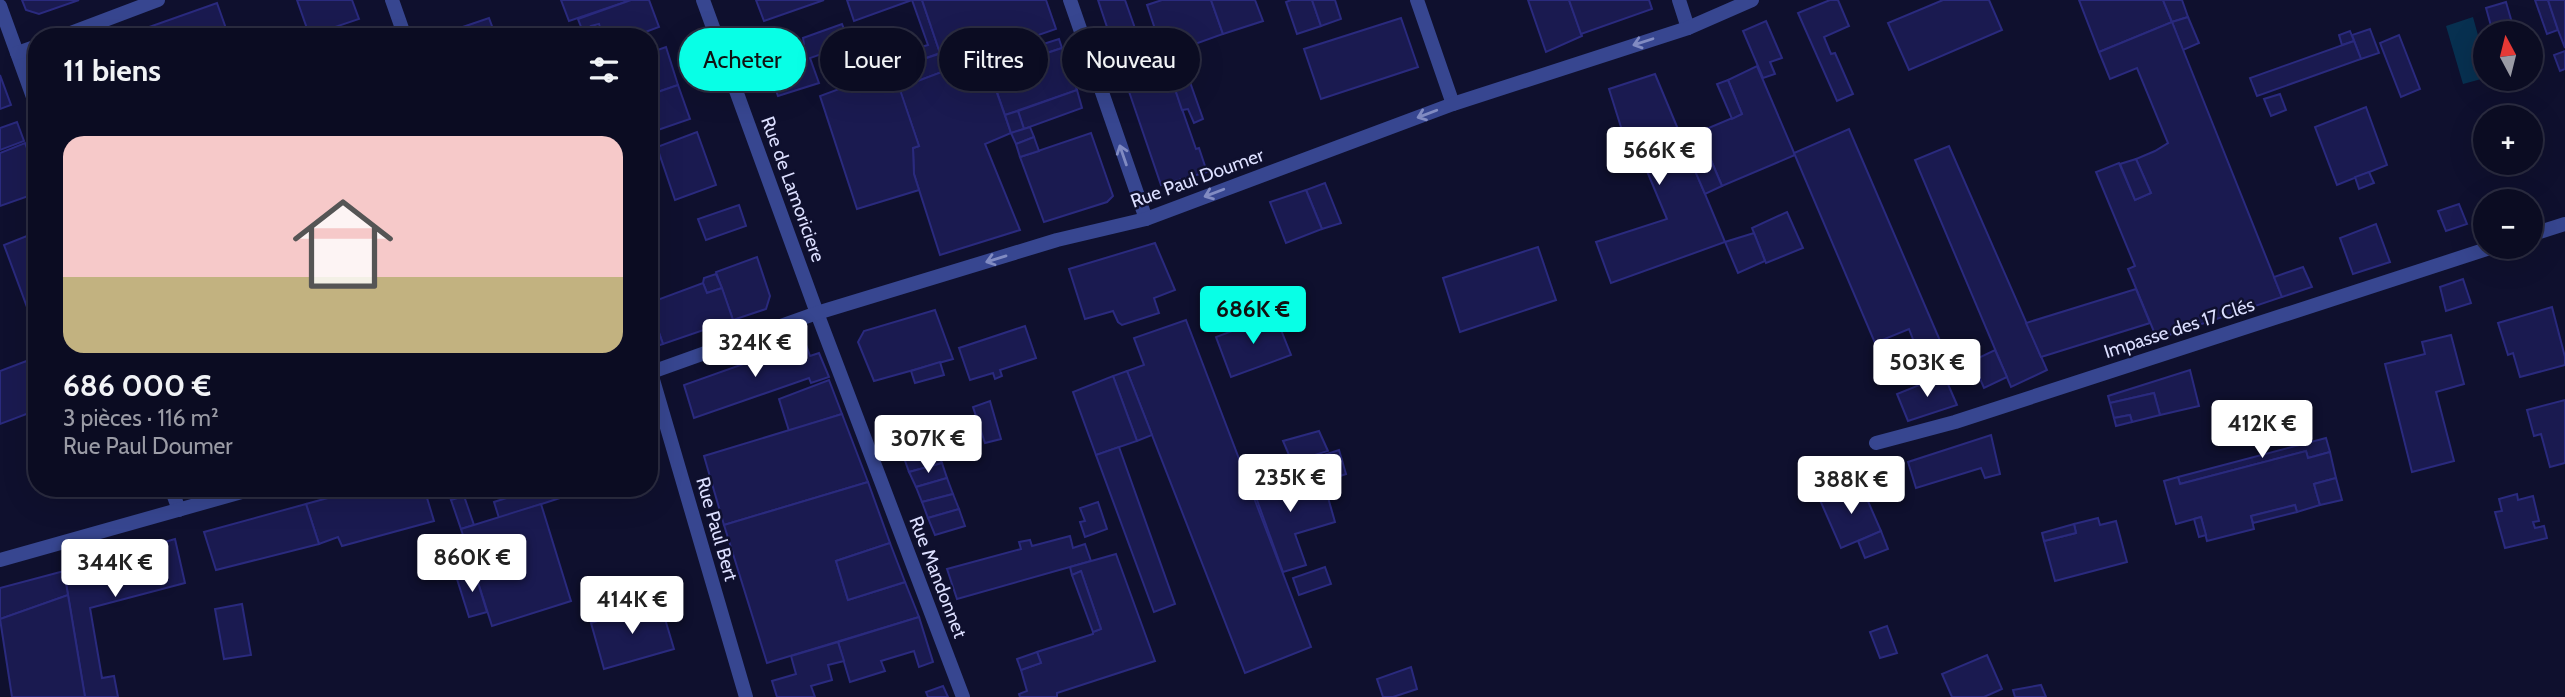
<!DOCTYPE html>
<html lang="fr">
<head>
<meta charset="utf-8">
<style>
  :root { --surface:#0b0c22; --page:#14152a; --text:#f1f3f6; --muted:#9a9ba5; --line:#2b2c40; --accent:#08ffe6 }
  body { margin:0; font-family:Cabin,sans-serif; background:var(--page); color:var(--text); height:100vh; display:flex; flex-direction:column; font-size:26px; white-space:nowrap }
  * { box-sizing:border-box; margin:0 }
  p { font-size:23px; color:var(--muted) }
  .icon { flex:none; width:38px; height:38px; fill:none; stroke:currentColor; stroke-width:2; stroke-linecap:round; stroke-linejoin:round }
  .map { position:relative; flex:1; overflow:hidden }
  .sheet { position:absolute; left:28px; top:28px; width:630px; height:469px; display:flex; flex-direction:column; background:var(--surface); border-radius:28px; box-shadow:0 7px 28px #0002,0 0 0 2px var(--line) }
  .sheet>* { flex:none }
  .hud { position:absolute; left:679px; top:28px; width:665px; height:63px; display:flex; gap:14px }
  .needle { width:46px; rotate:353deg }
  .fabs { position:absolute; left:2473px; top:21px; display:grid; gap:14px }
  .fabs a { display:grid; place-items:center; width:70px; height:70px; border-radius:50%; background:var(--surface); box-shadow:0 7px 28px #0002,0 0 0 2px var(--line); font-size:35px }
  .price { position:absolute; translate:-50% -60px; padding:0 16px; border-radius:7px; background:#fff; color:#222; font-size:23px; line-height:46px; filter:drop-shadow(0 2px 4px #0008) }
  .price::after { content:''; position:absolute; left:50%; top:42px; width:21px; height:16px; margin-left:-10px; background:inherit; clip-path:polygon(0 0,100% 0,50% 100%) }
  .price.on { background:var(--accent); color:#111 }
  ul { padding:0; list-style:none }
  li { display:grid; align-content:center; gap:14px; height:371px; padding:0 35px }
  li span { display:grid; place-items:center; height:217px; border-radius:21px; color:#555 }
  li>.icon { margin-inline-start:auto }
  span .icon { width:126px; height:126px; fill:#fffc; stroke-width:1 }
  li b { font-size:30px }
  h2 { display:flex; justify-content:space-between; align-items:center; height:84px; padding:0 35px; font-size:30px }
  .pill { padding:0 24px; border-radius:32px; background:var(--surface); box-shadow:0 7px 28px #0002,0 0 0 2px var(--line); font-size:24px; line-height:63px }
  .pill.on { background:var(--accent); color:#111 }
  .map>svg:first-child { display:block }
</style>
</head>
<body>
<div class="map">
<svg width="2565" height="697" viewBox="0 0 2565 697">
  <rect width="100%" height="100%" fill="#0f102e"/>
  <!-- water -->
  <polygon fill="#073050" points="2473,17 2485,61 2485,78 2463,84 2446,26"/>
  <!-- building -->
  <g fill="#1a1a50" stroke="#2a2a7e" stroke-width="2">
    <polygon points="22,0 79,0 39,14 26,10"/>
    <polygon points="297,0 352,0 359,19 320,32 322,37 310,37"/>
    <polygon points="561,0 631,0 569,21"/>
    <polygon points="631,0 649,0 659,27 632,37 603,37 599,24 591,26 595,35 585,37 578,19"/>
    <polygon points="756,0 824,0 764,21"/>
    <polygon points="847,0 912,0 854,21"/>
    <polygon points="912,0 922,0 940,53 918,61 914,49 928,45"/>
    <polygon points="922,0 1046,0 1056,29 1021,41 1015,29 940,53"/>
    <polygon points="1098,0 1125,0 1136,31 1111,39"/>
    <polygon points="1162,0 1211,0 1223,34 1170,53 1166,42 1160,44 1147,5"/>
    <polygon points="1211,0 1255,0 1263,21 1223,34"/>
    <polygon points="1291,0 1312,0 1321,26 1297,34 1286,2"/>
    <polygon points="1312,0 1335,0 1341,19 1321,26"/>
    <polygon points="1528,0 1569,0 1582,36 1546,52"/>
    <polygon points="1569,0 1649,0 1652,9 1581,34"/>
    <polygon points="1830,0 1838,0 1849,26 1824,37 1831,54 1835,53 1853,94 1837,101 1798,13"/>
    <polygon points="1943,0 1989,0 2002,30 1909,70 1888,23"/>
    <polygon points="2079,0 2163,0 2172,22 2099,52"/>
    <polygon points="2163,0 2182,0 2188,17 2172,22"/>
    <polygon points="2535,0 2548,0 2558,30 2547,34"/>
    <polygon points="2548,0 2565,0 2565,48 2558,30"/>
    <polygon points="2506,2 2515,33 2493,33 2486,8"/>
    <polygon points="217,3 229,37 121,37"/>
    <polygon points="2188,17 2199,43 2183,50 2172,22"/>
    <polygon points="489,18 496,37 456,37 454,30"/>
    <polygon points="1401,18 1418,67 1321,99 1304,49"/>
    <polygon points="1766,21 1782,58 1770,62 1775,74 1763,78 1743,31"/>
    <polygon points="2172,22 2282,297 2157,339 2128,269 2135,266 2096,172 2119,163 2135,200 2151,193 2136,159 2155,151 2168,143 2137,68 2110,79 2099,52"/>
    <polygon points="842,24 850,44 810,58 819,83 778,96 764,57 804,44 803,38"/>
    <polygon points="1015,29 1022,42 899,88 893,69"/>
    <polygon points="2370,29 2379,53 2361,59 2352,35"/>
    <polygon points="1136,31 1152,71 1167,66 1196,149 1199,148 1207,172 1161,185 1111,39"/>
    <polygon points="2350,31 2354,41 2342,45 2339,35"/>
    <polygon points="2399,35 2420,89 2401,97 2380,43"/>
    <polygon points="1059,39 1062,48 1028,59 1024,50"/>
    <polygon points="2354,41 2361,59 2257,96 2250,78"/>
    <polygon points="1022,42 1028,59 1008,66 1003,50"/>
    <polygon points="666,47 678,85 649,95 649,53"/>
    <polygon points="1062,48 1077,90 1005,115 990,72"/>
    <polygon points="1003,50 1008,66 990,72 984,56"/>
    <polygon points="2565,51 2565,69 2560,71 2554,55"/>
    <polygon points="984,56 1011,133 985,144 1020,230 940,255 914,174 913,148 919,146 899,88"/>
    <polygon points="1178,66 1184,83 1190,82 1203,119 1194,123 1188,109 1182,110 1168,68"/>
    <polygon points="1757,66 1795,155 1722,186 1699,132 1742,114 1728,80"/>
    <polygon points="893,69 919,146 913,148 914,174 919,190 857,209 820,96"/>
    <polygon points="1655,74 1725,242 1611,283 1596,242 1667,219 1634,140 1626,143 1609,89"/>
    <polygon points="0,75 11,105 0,109"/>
    <polygon points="1728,80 1742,114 1732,119 1717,84"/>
    <polygon points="678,85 690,119 649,133 649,95"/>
    <polygon points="1077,90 1082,108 1024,129 1018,111"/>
    <polygon points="2280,94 2286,110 2271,116 2264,99"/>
    <polygon points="2366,107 2387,165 2337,185 2315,127"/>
    <polygon points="1018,111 1024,129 1011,133 1005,115"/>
    <polygon points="17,122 24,141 0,150 0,128"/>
    <polygon points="1030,127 1034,137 1016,144 1011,133"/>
    <polygon points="1849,129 1941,343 1918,352 1909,329 1875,343 1794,153"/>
    <polygon points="697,132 716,185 675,200 657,147"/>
    <polygon points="1699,132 1722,186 1705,194 1682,141"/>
    <polygon points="1091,133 1113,196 1107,202 1044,222 1020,157"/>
    <polygon points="1034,137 1039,151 1020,157 1016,144"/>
    <polygon points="25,143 37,176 37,193 0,206 0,153"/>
    <polygon points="1949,146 2047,370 2011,387 1915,160"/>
    <polygon points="2136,159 2151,193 2135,200 2120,164"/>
    <polygon points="2369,172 2374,183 2359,189 2355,177"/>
    <polygon points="1325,183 1341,223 1322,229 1306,190"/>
    <polygon points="1306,190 1322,229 1286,243 1270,202"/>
    <polygon points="2459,204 2467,224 2446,231 2438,211"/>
    <polygon points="739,205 746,226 706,240 698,219"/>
    <polygon points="1787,212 1803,248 1766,263 1752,228"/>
    <polygon points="2376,224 2390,262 2353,274 2340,238"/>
    <polygon points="37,232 37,325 34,326 4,245"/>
    <polygon points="1754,233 1765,261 1738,273 1725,242"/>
    <polygon points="1155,243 1175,290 1154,298 1159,313 1122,325 1118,322 1113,311 1085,319 1069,269"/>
    <polygon points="1538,247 1556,300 1460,332 1443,278"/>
    <polygon points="757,257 770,296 766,309 733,320 716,272"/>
    <polygon points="2303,267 2312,287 2282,297 2274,277"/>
    <polygon points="716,274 722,288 707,293 703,283 704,278"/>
    <polygon points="2463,279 2471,303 2446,311 2440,287"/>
    <polygon points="703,283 707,293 722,288 733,320 663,344 649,303"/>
    <polygon points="2136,289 2150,323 2041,357 2026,323"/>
    <polygon points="649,306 663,344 649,349"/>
    <polygon points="2552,307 2565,357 2565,365 2520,377 2513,353 2508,355 2498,323"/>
    <polygon points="935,310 953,359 874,381 858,342 864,331"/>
    <polygon points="1275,315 1291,355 1231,377 1216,337"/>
    <polygon points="1186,320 1311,647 1245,673 1127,371 1144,365 1134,338"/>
    <polygon points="1025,326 1036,358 1000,370 1002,376 995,379 993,373 970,380 959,348"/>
    <polygon points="2451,335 2464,384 2436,392 2454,461 2412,472 2385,364 2425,354 2422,342"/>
    <polygon points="805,342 810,356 819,353 829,377 811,383 809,378 694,418 684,385"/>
    <polygon points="1995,350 2007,377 1984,388 1972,361"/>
    <polygon points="37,357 37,410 0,424 0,371"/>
    <polygon points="940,362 944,375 915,383 911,371"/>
    <polygon points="2190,370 2199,406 2160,415 2154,393 2110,403 2108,396"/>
    <polygon points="1127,371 1152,435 1137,441 1113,376"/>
    <polygon points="1944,375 1957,405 1908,421 1897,394"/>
    <polygon points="1113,376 1137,441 1096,455 1073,392"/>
    <polygon points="829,380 842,414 789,431 779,399"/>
    <polygon points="2154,393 2160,415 2132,422 2130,415 2114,418 2110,403"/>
    <polygon points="2565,400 2565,463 2550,467 2541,434 2534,436 2527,410"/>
    <polygon points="990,401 1001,439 985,443 973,407"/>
    <polygon points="842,414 868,482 724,525 704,456"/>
    <polygon points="2130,415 2132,422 2116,426 2114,418"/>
    <polygon points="929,431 935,446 903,455 897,440"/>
    <polygon points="1319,431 1328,451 1292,462 1283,441"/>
    <polygon points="1991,435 2000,474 1985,478 1981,468 1916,488 1908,462"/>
    <polygon points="2326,438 2330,452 2308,458 2306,451 2180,484 2178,477"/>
    <polygon points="935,446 942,463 909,472 903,455"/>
    <polygon points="1119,447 1175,604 1154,612 1096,455"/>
    <polygon points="1339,450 1346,474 1325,481 1318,457"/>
    <polygon points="2306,451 2308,458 2330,452 2336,478 2314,484 2320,505 2297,512 2295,505 2251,516 2254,529 2207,541 2201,517 2176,524 2164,481 2178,477 2180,484"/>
    <polygon points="1298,462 1302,474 1273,483 1269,471"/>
    <polygon points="942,463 947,478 916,487 909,472"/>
    <polygon points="1269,471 1273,483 1304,474 1312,499 1327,494 1335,522 1295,534 1306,565 1283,572 1249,478"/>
    <polygon points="947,478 953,494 922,502 916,487"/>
    <polygon points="2336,478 2342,500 2320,505 2314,484"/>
    <polygon points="868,482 890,543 836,561 848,600 905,582 919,617 767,663 724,525"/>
    <polygon points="1860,483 1881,531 1841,548 1820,500"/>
    <polygon points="364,488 424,488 434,521 342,546 338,537 319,544 306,504"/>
    <polygon points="448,488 489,488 451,500"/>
    <polygon points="538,488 567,488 569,495 499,518 494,502"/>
    <polygon points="953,494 959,509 928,518 922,502"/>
    <polygon points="2517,494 2518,500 2533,496 2539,521 2533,522 2535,528 2544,526 2547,538 2505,548 2495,512 2502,511 2499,499"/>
    <polygon points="464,496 474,525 461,529 451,500"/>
    <polygon points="1098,502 1107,529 1085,537 1080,522 1085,521 1080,508"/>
    <polygon points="306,504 319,544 216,570 204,532"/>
    <polygon points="541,504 571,601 492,626 461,529"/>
    <polygon points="2295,505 2297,512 2253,523 2251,516"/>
    <polygon points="959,509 965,526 935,535 928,518"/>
    <polygon points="2201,517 2206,535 2199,537 2194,519"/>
    <polygon points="2098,518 2100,525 2116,521 2127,562 2055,581 2044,541 2076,533 2074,524"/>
    <polygon points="2074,524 2076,533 2044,541 2042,533"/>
    <polygon points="1881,531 1888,549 1865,558 1858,541"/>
    <polygon points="1070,536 1073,548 1085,544 1091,561 957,599 947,569 1021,549 1019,542 1030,540 1032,546"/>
    <polygon points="175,539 185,583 90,608 102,678 114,676 118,697 85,697 64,571"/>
    <polygon points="890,543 905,582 848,600 836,561"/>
    <polygon points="1116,554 1155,661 1057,693 1057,697 1020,697 1019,694 1027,691 1021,670 1041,663 1037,652 1093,634 1093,632 1101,629 1081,571 1072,575 1070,567"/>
    <polygon points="1325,567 1331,584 1299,595 1293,578"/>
    <polygon points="474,570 487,612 469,617 456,576"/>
    <polygon points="64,571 68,595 0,619 0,588"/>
    <polygon points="1081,571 1101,629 1093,632 1072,575"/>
    <polygon points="68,595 85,697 12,697 0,619"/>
    <polygon points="660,602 674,649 604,669 591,623"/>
    <polygon points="242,604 251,655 224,659 215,609"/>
    <polygon points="919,617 933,662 919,667 914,651 881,661 885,671 850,682 838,642"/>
    <polygon points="1887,626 1897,653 1880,658 1870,632"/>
    <polygon points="838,642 844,661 828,665 832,680 811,686 815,697 777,697 772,681 796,674 791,656"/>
    <polygon points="1037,652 1041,663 1021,670 1017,659"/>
    <polygon points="1987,655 2002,689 1984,697 1952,697 1942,674"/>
    <polygon points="1411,667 1417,689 1393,697 1383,697 1377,679"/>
    <polygon points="2041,685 2046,697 2015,697 2013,690"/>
    <polygon points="943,686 948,697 928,697 926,692"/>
  </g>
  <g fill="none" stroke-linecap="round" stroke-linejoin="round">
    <!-- street -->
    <g stroke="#374690" stroke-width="14">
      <polyline points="392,0 405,37"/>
      <polyline points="703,0 817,313 963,697"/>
      <polyline points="1070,0 1146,219"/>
      <polyline points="1417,0 1453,104"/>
      <polyline points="1679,0 1688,28"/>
      <polyline points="0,6 37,108"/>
      <polyline points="60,37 158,0"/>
      <polyline points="17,53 37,46"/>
      <polyline points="2530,235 2565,224"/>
      <polyline points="649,373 817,313 1057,240 1146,219 1453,104 1688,28 1752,0"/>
      <polyline points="651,373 746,697"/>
      <polyline points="1876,443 1955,422 2493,247"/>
      <polyline points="171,488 179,510"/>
      <polyline points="0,560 256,488"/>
    </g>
  </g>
  <!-- one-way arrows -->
  <defs><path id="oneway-shaft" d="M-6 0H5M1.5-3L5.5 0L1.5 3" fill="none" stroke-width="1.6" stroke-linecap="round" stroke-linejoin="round" transform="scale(1.75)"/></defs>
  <g stroke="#818bc2">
    <use href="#oneway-shaft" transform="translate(1643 42) rotate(162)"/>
    <use href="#oneway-shaft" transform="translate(1427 114) rotate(159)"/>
    <use href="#oneway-shaft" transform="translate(1123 155) rotate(-109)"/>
    <use href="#oneway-shaft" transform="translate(1214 193) rotate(159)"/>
    <use href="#oneway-shaft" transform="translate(996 259) rotate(163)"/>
  </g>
  <g text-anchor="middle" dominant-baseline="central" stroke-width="5" stroke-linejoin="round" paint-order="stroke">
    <!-- street labels -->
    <g font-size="19" fill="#dcdfff" stroke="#0f102e">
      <text transform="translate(1197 178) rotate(-20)">Rue Paul Doumer</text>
      <text transform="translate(793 189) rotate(70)">Rue de Lamoriciere</text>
      <text transform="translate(2179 328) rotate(-18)">Impasse des 17 Clés</text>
      <text transform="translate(717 529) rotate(74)">Rue Paul Bert</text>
      <text transform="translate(938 577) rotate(69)">Rue Mandonnet</text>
    </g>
  </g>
</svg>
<div class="fabs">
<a><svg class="needle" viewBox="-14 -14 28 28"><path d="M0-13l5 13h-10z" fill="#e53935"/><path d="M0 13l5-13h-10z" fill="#9a9ba5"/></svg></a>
<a>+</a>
<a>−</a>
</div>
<b class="price" style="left:1659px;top:187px">566K €</b>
<b class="price on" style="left:1253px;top:346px">686K €</b>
<b class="price" style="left:755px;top:379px">324K €</b>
<b class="price" style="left:1927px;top:399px">503K €</b>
<b class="price" style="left:2262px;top:460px">412K €</b>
<b class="price" style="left:928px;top:475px">307K €</b>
<b class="price" style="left:1290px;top:514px">235K €</b>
<b class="price" style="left:1851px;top:516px">388K €</b>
<b class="price" style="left:472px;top:594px">860K €</b>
<b class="price" style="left:115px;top:599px">344K €</b>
<b class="price" style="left:632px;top:636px">414K €</b>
<div class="hud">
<a class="pill on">Acheter</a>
<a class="pill">Louer</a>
<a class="pill">Filtres</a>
<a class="pill">Nouveau</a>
</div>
<section class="sheet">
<h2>11 biens<svg class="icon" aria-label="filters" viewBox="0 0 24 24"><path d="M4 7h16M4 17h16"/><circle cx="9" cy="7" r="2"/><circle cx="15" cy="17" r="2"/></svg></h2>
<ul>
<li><span style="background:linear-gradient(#f6c9c9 65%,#c2b280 0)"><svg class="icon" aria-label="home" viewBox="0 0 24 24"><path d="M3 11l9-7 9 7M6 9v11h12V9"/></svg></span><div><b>686 000 €</b><p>3 pièces · 116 m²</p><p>Rue Paul Doumer</p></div></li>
</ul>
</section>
</div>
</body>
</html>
